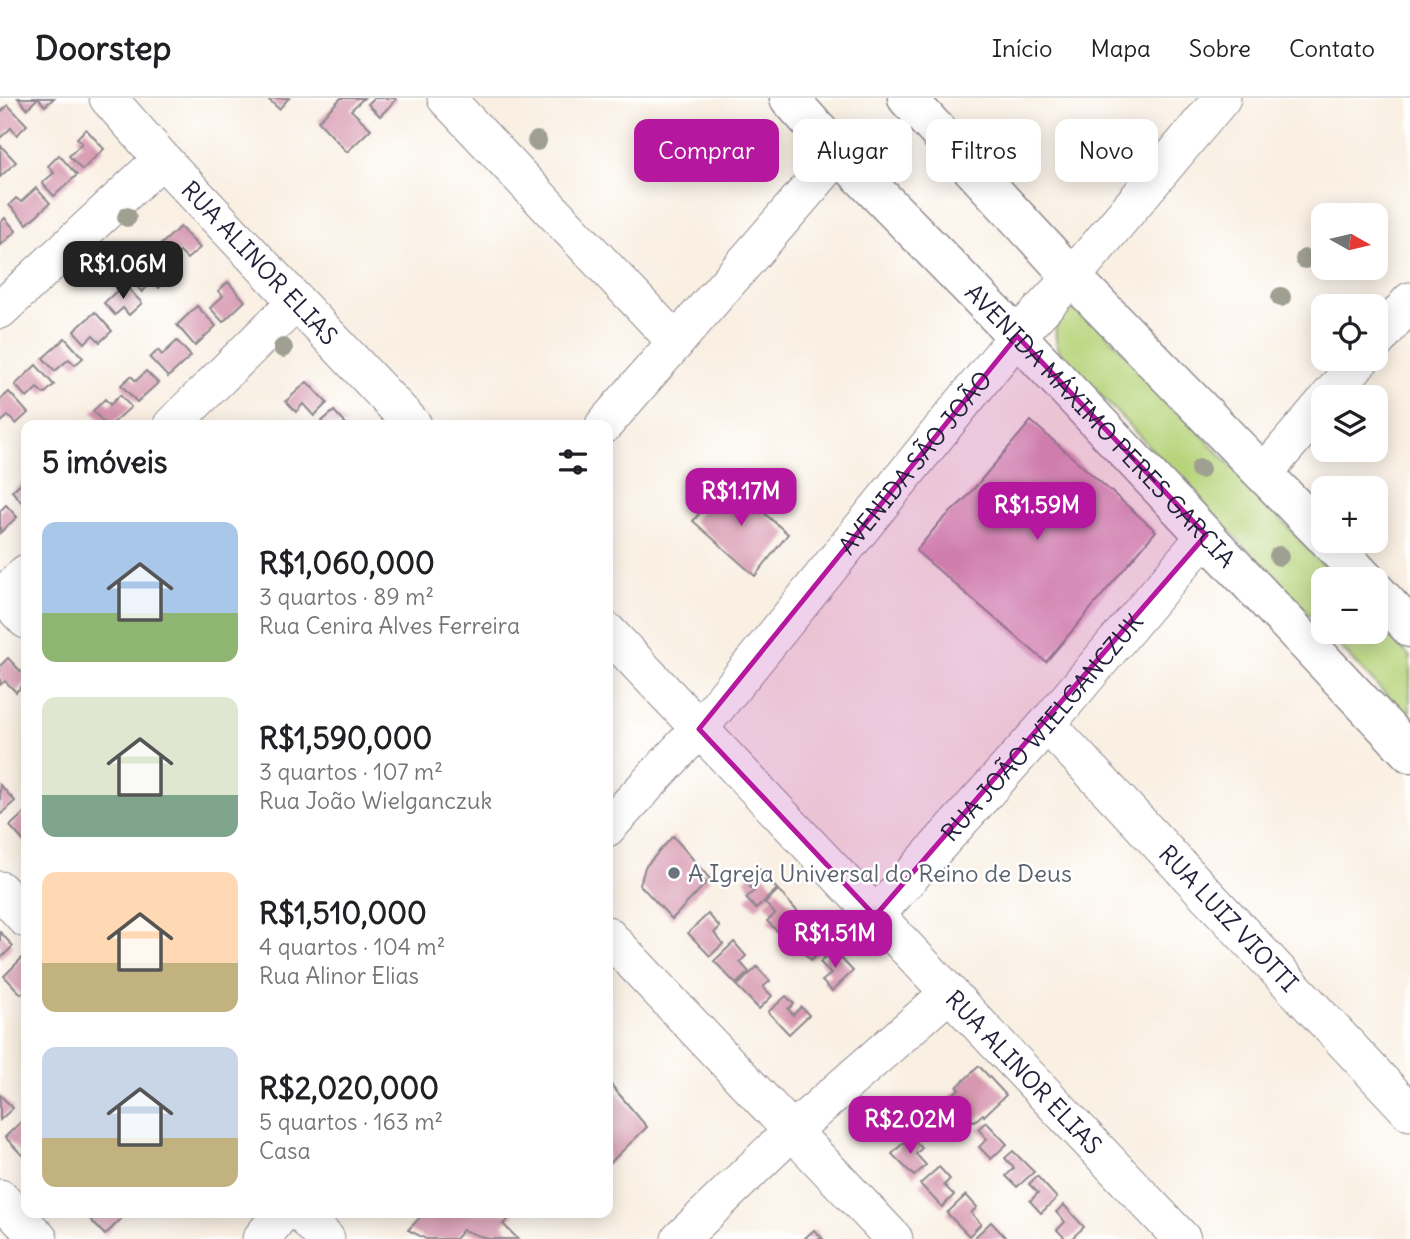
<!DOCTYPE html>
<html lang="pt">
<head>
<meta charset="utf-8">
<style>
  :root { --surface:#fff; --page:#f2f2f2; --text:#202124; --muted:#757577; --line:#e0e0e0; --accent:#b5179e }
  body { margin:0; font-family:Delius,sans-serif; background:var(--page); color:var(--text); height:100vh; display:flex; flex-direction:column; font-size:26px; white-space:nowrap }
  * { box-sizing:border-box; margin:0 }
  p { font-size:23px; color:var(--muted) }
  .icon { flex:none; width:38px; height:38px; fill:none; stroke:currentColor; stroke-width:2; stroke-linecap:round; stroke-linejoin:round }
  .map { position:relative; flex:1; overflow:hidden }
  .side { position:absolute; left:21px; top:322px; width:592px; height:798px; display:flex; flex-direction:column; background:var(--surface); border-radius:14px; box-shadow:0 4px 18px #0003 }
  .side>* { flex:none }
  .hud { position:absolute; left:634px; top:21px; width:665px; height:63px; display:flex; gap:14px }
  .needle { width:46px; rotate:98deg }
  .tools { position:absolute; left:1311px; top:105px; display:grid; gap:14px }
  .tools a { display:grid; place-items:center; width:77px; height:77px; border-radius:14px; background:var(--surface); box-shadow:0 4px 18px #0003; font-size:35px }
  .price { position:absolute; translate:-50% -60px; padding:0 16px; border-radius:14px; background:var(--accent); color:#fff; font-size:23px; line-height:46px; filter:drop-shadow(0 2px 4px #0008) }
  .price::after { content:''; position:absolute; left:50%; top:42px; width:21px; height:16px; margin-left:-10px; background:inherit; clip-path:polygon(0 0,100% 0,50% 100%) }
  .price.active { background:#222; color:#fff }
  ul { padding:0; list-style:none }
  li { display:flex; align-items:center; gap:21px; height:175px; padding:0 21px }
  li span { display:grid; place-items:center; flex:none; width:196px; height:140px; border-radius:14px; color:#555 }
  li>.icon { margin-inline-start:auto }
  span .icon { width:84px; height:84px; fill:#fffc; stroke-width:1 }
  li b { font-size:30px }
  h2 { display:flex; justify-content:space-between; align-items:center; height:84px; padding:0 21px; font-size:30px }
  .pill { padding:0 24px; border-radius:14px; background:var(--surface); box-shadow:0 4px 18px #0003; font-size:24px; line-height:63px }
  .pill.active { background:var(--accent); color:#fff }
  header { display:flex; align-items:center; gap:42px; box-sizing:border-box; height:98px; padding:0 35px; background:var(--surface); border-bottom:2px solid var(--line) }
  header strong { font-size:33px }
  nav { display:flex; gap:38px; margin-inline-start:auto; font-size:24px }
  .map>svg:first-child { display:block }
</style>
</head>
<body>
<header>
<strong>Doorstep</strong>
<nav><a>Início</a><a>Mapa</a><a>Sobre</a><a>Contato</a></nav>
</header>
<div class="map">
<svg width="1410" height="1141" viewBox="0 0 1410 1141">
  <rect width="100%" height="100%" fill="#fff"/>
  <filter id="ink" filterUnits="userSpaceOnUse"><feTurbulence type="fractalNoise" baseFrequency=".0143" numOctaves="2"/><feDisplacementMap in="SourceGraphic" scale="14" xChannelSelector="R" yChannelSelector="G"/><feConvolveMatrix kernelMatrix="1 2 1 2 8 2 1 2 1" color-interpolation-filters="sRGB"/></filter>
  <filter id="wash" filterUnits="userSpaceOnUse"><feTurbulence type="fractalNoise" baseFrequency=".00686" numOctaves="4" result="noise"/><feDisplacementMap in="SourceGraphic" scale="28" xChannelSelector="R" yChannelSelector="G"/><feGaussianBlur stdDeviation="1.57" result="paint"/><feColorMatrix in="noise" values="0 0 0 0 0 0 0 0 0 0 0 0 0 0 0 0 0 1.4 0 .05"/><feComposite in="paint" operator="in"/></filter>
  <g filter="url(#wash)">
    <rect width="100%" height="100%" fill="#f9efe2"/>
    <!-- green -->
    <g fill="#b7d47b" stroke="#6c7b5b" stroke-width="2">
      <path d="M 1067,212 L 1077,212 L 1093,221 L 1337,481 L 1323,481 L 1323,531 L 1061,256 C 1054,242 1054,232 1059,217 Z"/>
      <polygon points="1376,522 1410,559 1410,622 1326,534 1376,534"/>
    </g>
    <g id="blocks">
      <!-- building -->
      <g fill="#d797af">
        <polygon points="18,0 54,0 45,8 38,0 27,11"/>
        <polygon points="267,0 289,0 279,11"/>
        <polygon points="341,0 364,0 351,12 371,31 347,54 318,23"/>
        <polygon points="374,0 395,0 396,2 380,18 368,6"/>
        <polygon points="8,7 27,27 17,37 11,30 0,40 0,15"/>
        <polygon points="86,31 104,51 82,72 69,58 82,45 77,40"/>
        <polygon points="0,47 16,64 0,79"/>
        <polygon points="59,57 77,77 54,98 42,85 54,75 48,68"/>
        <polygon points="36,90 50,105 27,126 9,107 16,100 21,104"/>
        <polygon points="5,120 16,133 0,148 0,125"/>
        <polygon points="180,129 200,150 187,161 180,154 169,164 157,150"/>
        <polygon points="150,160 169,180 159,190 153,183 142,194 129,180"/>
        <polygon points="228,184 245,203 223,224 210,210 223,198 218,193"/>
        <polygon points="124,186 142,205 129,217 123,210 115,217 104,205"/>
        <polygon points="197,208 216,228 195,248 177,227"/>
        <polygon points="95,214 112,233 100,244 93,237 85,245 74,233"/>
        <polygon points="65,240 83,260 75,267 69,261 55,273 43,260"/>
        <polygon points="177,243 191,258 168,279 150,260 158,252 162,257"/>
        <polygon points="36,267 54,287 44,296 37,290 27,300 15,287"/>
        <polygon points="146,273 158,285 137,304 121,287 131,278 136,283"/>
        <polygon points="307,284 327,305 314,318 303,306 296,314 286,303"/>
        <polygon points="9,294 28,315 16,326 8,318 0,325 0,302"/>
        <polygon points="120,297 131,309 111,327 106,327 93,313 105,301 110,307"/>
        <polygon points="334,313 347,327 323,327 321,324"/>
        <polygon points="1031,323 1156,433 1046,564 916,453 939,425 965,401"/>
        <polygon points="727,383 788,436 755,478 693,423"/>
        <polygon points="22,384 26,388 26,409 12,393"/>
        <polygon points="6,407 17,419 0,435 0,413"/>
        <polygon points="8,560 26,579 26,584 16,594 5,583 0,587 0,568"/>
        <polygon points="0,687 15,703 0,717"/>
        <polygon points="26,713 26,746 10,728"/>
        <polygon points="673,738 710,781 672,821 640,787 645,769"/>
        <polygon points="757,769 777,791 756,811 746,800 754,793 744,782"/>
        <polygon points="778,792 798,814 777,833 767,823 775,816 765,805"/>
        <polygon points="708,816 720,829 714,835 723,846 710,858 688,835"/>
        <polygon points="813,821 824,833 836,822 845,832 811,862 800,851 810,842 801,832"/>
        <polygon points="0,834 13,848 0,861"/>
        <polygon points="734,844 746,858 740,864 749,874 736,886 714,863"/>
        <polygon points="833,852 853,873 832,893 822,883 831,876 820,864"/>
        <polygon points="22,860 26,865 26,891 21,896 4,878"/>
        <polygon points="757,869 770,883 763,889 772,898 759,911 737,888"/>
        <polygon points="786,898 794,906 788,911 793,917 801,909 809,917 789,936 768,914"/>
        <polygon points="979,968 1006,997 984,1018 983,1016 975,1023 973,1022 963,1032 954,1020 961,1013 949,1000 959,991 957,989"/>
        <polygon points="607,982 647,1029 607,1068"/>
        <polygon points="0,997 13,1010 0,1022"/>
        <polygon points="22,1023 26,1028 26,1053 22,1057 5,1039"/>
        <polygon points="986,1024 1007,1046 991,1061 979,1049 987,1041 978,1031"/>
        <polygon points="910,1038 922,1050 916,1056 926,1067 914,1078 892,1056"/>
        <polygon points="1013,1053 1034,1074 1017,1089 1006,1078 1014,1070 1005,1060"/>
        <polygon points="939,1069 950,1081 944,1087 954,1097 942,1109 920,1086"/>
        <polygon points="1037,1078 1057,1100 1041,1115 1030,1103 1038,1095 1029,1086"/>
        <polygon points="966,1097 977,1109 971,1115 981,1126 969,1138 947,1115"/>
        <polygon points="1064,1107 1084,1129 1071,1141 1066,1141 1057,1132 1065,1124 1056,1114"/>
        <polygon points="93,1115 116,1115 121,1121 105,1137 88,1119"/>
        <polygon points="424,1115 516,1115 503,1126 518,1141 488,1141 463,1132 455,1141 426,1141 408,1132"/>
        <polygon points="991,1124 1007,1141 973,1141"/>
        <polygon points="814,1132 823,1141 804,1141"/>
      </g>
    </g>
  </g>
  <g filter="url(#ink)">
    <use href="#blocks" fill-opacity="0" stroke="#8e888e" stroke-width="2"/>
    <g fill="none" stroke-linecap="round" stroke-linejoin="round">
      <!-- minor casing -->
      <g stroke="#8e888e" stroke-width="39">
        <g id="minor">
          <path id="s1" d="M 108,0 L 162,61 L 413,327"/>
          <polyline points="446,0 676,244"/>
          <polyline points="0,212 162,61"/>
          <polyline points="1376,244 1410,203"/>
          <polyline points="1329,299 1361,261"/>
          <polyline points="172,327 296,204"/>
          <polyline points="604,327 839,56"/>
          <polyline points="1265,374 1323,306"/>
          <polyline points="3,498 26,522"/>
          <polyline points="0,501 26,475"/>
          <path id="s2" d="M 607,533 L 1182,1141"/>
          <path id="s3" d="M 1047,626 L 1410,1014"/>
          <path id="s4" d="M 607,730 L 699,631 L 1017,238 L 1072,179 L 1222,0"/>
          <polyline points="0,792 26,821"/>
          <path id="s5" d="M 875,818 L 1047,626 L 1206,437"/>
          <polyline points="607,837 894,1141"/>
          <polyline points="0,1100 39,1141"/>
          <polyline points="301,1115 326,1141"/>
          <polyline points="261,1141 282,1115"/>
          <polyline points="680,1141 791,1034 949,895"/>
        </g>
      </g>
      <!-- major casing -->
      <g stroke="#8e888e" stroke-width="41">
        <g id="major">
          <path id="s6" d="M 789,0 L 839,56 L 1017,238 L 1410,655"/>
          <polyline points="907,0 1072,179 1323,437"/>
          <polyline points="1329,443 1365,481"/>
          <polyline points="1376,493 1410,530"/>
        </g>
      </g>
      <!-- minor -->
      <use href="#minor" stroke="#fff" stroke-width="37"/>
      <!-- major -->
      <use href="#major" stroke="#fff" stroke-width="38"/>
    </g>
    <!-- trees -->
    <g fill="#9fa092">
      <circle cx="537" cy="43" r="10"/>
      <circle cx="127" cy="119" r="10"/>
      <circle cx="1305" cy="161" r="10"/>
      <circle cx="1281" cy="199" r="10"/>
      <circle cx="283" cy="250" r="10"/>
      <circle cx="1200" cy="371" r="10"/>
      <circle cx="1279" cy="458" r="10"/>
    </g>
  </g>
  <!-- marked area -->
  <path fill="#b5179e" fill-opacity="0.2" stroke="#b5179e" stroke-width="5" stroke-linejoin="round" d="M 1017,238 L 1206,437 L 875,818 L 699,631 Z"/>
  <!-- markers -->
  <circle fill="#6b7280" stroke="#fff" stroke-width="2.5" cx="674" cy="775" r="7"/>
  <g text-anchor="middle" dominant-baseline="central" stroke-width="5" stroke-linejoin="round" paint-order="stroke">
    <!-- street labels -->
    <g font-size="24" fill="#22223b" stroke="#fff">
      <text stroke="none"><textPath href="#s1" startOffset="224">RUA ALINOR ELIAS</textPath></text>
      <text stroke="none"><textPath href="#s6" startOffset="452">AVENIDA MÁXIMO PERES GARCIA</textPath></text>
      <text stroke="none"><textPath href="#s4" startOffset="478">AVENIDA SÃO JOÃO</textPath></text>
      <text stroke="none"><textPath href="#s5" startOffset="252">RUA JOÃO WIELGANCZUK</textPath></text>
      <text stroke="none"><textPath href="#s3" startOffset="266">RUA LUIZ VIOTTI</textPath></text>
      <text stroke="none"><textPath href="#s2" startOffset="607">RUA ALINOR ELIAS</textPath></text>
    </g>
    <!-- worship labels -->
    <g font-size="24" fill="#5b616d" stroke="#fff" text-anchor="start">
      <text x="688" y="775">A Igreja Universal do Reino de Deus</text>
    </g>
  </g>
</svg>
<div class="tools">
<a><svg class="needle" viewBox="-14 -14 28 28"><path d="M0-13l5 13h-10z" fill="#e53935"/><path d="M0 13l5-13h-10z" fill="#757577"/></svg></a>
<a><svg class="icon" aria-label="locate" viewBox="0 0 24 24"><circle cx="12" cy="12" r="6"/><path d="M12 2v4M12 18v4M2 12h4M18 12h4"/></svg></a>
<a><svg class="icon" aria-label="layers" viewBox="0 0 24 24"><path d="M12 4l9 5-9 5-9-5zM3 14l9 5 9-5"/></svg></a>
<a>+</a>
<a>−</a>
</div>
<b class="price active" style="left:123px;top:203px">R$1.06M</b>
<b class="price" style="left:741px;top:430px">R$1.17M</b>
<b class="price" style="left:1037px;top:444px">R$1.59M</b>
<b class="price" style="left:835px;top:872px">R$1.51M</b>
<b class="price" style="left:910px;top:1058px">R$2.02M</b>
<div class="hud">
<a class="pill active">Comprar</a>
<a class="pill">Alugar</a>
<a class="pill">Filtros</a>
<a class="pill">Novo</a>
</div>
<section class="side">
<h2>5 imóveis<svg class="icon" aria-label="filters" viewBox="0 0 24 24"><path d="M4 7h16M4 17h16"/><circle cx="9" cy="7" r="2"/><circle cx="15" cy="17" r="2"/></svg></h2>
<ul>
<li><span style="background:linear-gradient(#a9c7e8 65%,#8fb573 0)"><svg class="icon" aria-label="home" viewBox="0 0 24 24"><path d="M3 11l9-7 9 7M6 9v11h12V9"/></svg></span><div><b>R$1,060,000</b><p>3 quartos · 89 m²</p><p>Rua Cenira Alves Ferreira</p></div></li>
<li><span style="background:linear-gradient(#dfe7d0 70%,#7fa58c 0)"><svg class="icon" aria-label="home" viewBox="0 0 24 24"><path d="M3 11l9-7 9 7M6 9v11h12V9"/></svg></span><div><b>R$1,590,000</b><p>3 quartos · 107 m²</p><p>Rua João Wielganczuk</p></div></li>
<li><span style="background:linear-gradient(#ffd9b3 65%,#c2b280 0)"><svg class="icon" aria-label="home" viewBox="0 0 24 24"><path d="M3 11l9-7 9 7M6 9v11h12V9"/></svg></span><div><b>R$1,510,000</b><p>4 quartos · 104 m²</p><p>Rua Alinor Elias</p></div></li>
<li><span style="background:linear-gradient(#c9d6e8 65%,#c2b280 0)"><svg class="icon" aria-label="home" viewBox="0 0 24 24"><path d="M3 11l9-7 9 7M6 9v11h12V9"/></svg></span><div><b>R$2,020,000</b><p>5 quartos · 163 m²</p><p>Casa</p></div></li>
</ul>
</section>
</div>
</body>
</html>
